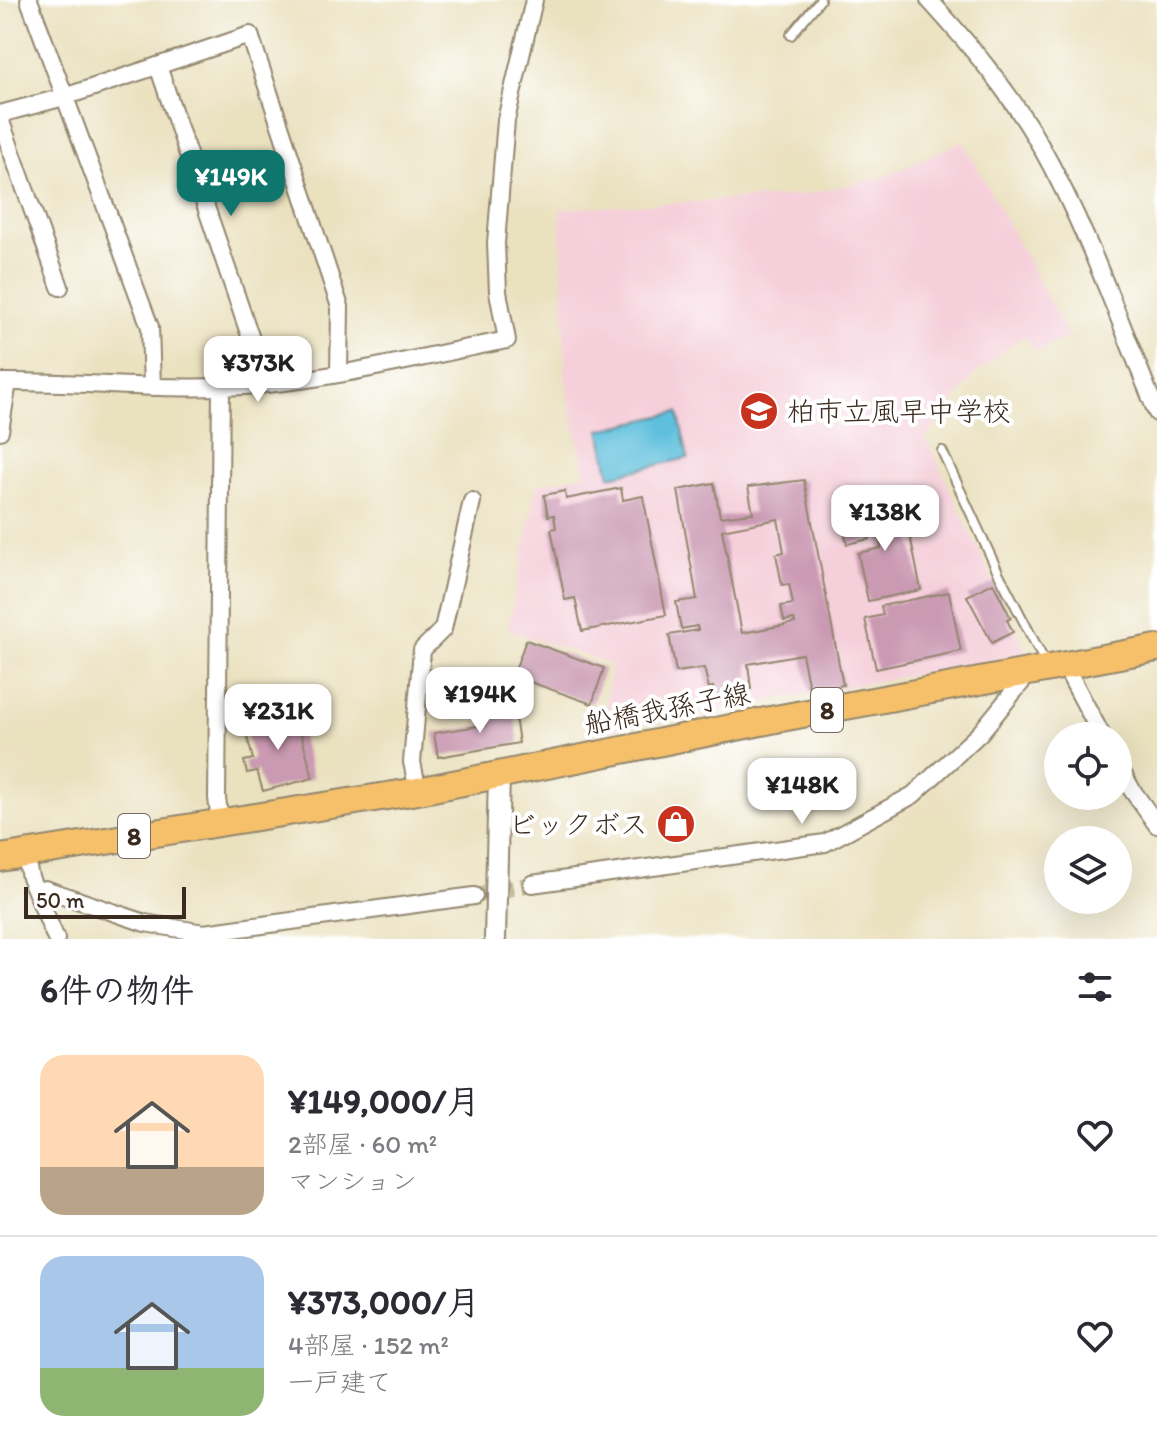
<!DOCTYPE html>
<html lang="ja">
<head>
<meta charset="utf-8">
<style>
  :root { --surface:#fff; --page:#f2f2f3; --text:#2b2b33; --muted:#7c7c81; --line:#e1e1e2; --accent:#0f766e }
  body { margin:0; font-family:Itim,"Klee One",sans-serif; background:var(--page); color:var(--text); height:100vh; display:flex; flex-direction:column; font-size:30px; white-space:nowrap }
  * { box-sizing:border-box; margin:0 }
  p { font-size:26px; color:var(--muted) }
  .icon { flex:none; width:44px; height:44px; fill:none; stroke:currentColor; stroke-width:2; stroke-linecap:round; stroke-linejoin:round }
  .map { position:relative; height:939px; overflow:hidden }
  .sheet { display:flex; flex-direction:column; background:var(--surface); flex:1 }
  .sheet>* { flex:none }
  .tools { position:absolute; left:1044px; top:722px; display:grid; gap:16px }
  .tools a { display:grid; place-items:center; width:88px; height:88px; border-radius:50%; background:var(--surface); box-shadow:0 8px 32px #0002; font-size:40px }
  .scale { position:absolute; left:24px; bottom:20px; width:162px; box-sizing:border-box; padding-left:8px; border:4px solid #3b2a1e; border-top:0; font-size:22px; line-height:28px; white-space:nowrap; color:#3b2a1e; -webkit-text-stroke:6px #fff; paint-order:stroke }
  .price { position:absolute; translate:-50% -68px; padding:0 18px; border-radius:16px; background:#fff; color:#222; font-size:26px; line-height:52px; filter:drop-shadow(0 2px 4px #0008) }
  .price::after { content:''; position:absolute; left:50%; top:48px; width:24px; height:18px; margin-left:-12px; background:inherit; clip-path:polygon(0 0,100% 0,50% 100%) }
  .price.on { background:var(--accent); color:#fff }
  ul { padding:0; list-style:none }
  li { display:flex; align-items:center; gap:24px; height:200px; padding:0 40px }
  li+li { border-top:2px solid var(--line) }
  li span { display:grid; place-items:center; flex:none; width:224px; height:160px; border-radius:24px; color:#555 }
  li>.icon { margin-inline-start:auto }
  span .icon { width:96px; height:96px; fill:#fffc; stroke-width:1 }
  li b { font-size:34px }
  h2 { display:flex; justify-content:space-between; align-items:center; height:96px; padding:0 40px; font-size:34px }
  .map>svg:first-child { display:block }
</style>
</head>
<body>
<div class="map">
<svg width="1157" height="939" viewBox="0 0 1157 939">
  <rect width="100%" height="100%" fill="#fff"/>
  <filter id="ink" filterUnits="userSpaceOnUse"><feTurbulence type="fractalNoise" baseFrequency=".0125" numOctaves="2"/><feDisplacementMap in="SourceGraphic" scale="16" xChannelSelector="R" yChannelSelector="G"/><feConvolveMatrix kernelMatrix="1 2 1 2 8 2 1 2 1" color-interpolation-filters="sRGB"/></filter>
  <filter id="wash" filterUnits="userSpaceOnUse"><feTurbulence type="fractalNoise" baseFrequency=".006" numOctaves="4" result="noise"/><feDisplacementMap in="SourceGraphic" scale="32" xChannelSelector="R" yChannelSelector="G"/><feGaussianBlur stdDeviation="1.8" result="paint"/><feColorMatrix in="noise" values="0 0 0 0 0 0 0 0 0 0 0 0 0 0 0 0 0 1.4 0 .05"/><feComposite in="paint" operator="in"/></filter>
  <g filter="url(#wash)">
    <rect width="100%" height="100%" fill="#eae1bf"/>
    <!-- built -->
    <polygon fill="#f5cfda" points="963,141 1069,337 1036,351 1023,336 974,375 926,438 1027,654 604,731 611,664 508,630 537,485 585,474 566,384 560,209 798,196 886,176"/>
    <!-- water -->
    <polygon fill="#5fc0dd" stroke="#4d757e" stroke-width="2" points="678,412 688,458 610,476 600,430"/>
    <g id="blocks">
      <!-- building -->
      <g fill="#ca99b2" fill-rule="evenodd">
        <path d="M 804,480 L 843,685 L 810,692 L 802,654 L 748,664 L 751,689 L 715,696 L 713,687 L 709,688 L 704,668 L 676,672 L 669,635 L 698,630 L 697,626 L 681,629 L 676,602 L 697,599 L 678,490 L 714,483 L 720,517 L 753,513 L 748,487 ZM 778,519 L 784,552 L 776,554 L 782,585 L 789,584 L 793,604 L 781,606 L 784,621 L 794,619 L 795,623 L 742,633 L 722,530 Z"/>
        <polygon points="621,488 623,500 643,496 666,615 582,631 575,598 565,600 551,529 556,528 554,515 548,516 544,495 565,491 566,499"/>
        <polygon points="904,505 921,590 868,601 858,553 881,548 878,529 869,530 870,539 847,544 842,518"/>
        <polygon points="993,583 1011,618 1007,620 1013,632 992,643 967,596"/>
        <polygon points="949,592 961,651 876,669 865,619 883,615 881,606"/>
        <polygon points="526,640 604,668 592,704 513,676"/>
        <polygon points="514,710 519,743 438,757 434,733 485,725 483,715"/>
        <polygon points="295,711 313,778 263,791 257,771 247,773 244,761 253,759 244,725"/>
      </g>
    </g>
  </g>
  <g filter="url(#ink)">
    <use href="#blocks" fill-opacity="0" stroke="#92866e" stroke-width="2"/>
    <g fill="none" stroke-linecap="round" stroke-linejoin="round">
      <!-- minor-tunnel -->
      <polyline stroke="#c7bc9f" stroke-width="16" stroke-dasharray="16 8" stroke-linecap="butt" points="474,896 532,884"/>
      <!-- service casing -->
      <g stroke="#92866e" stroke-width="12">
        <g id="service">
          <polyline points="791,35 820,0"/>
          <polyline points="942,451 999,574 1047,666"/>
        </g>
      </g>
      <!-- minor casing -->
      <g stroke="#92866e" stroke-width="20">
        <g id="minor">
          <polyline points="29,0 150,327 152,387"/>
          <path d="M 929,0 C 970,45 1010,92 1040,145 C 1088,230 1120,323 1157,413"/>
          <polyline points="158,66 266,383"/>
          <polyline points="0,114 64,97 250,35 340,307 339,373"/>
          <polyline points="0,119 60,287"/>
          <path d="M 0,382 C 81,381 162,391 244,386 C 332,380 420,357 507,340 L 498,292 L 496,243 L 506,120 L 534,0"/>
          <polyline points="0,431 8,382"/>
          <polyline points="1065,666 1102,736"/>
          <polyline points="1118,765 1132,790 1157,825"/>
          <polyline points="418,791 412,762 422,650 443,629 472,501"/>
          <polyline points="220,822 217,798 221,386"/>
          <polyline points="25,854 30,877 56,939"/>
          <polyline points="532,884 825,843 913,795 980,733 1029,673"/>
          <polyline points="37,892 45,889 145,923 204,933 474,896"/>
        </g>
      </g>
      <!-- tertiary casing -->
      <g stroke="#92866e" stroke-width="24">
        <polyline id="tertiary" points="495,939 499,775"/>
      </g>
      <!-- primary casing -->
      <g stroke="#92866e" stroke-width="30">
        <polyline id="primary" points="0,858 418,791 781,718 1157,648"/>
      </g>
      <!-- service -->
      <use href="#service" stroke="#fff" stroke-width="8"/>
      <!-- minor -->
      <use href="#minor" stroke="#fff" stroke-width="16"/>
      <!-- tertiary -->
      <use href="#tertiary" stroke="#fff" stroke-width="20"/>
      <!-- primary -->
      <use href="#primary" stroke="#f6c06b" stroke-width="26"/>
    </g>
  </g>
  <!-- icons -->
  <defs>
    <g id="school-disc" transform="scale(2)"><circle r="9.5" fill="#c8321e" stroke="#fff"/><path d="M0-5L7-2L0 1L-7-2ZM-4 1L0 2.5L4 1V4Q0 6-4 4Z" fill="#fff"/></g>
    <g id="shop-disc" transform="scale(2)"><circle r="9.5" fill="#c8321e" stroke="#fff"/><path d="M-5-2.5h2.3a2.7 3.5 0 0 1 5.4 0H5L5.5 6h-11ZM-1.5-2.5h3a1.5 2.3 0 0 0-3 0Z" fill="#fff"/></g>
  </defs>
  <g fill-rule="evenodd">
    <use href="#school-disc" x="759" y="411"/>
    <use href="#shop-disc" x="676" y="824"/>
  </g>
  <g text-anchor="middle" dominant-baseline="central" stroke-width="8" stroke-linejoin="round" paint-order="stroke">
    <!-- shield labels -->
    <g fill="#fff" stroke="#766a62" stroke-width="2">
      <rect x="811" y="688" width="32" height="44" rx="6"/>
      <rect x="118" y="814" width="32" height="44" rx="6"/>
    </g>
    <g font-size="26" font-weight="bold" fill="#3b2a1e">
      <text x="827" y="710">8</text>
      <text x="134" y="836">8</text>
    </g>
    <!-- poi labels -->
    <g font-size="28" fill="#3b2a1e" stroke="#fff" text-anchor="start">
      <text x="787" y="411">柏市立風早中学校</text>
      <text x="648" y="824" text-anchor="end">ビックボス</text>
    </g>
    <!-- street labels -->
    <g font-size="28" fill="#3b2a1e" stroke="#fff">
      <text transform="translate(667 708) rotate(-11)">船橋我孫子線</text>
    </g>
  </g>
</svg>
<div class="tools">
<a><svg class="icon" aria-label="locate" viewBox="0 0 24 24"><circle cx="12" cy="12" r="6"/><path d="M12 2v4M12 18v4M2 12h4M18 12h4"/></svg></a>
<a><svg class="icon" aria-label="layers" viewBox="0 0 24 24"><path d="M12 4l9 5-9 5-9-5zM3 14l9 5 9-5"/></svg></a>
</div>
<div class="scale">50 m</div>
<b class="price on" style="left:231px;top:218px">¥149K</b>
<b class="price" style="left:258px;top:404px">¥373K</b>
<b class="price" style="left:885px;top:553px">¥138K</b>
<b class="price" style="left:480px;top:735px">¥194K</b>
<b class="price" style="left:278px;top:752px">¥231K</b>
<b class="price" style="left:802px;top:826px">¥148K</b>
</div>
<section class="sheet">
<h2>6件の物件<svg class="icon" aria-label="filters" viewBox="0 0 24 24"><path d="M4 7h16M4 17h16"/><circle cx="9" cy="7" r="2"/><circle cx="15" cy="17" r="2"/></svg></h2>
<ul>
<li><span style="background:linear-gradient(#ffd9b3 70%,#b9a48a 0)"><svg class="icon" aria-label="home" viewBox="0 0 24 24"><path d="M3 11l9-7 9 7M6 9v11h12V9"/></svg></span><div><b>¥149,000/月</b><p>2部屋 · 60 m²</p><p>マンション</p></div><svg class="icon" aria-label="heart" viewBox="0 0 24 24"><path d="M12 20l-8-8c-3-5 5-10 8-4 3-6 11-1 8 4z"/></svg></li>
<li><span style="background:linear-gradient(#a9c7e8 70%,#8fb573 0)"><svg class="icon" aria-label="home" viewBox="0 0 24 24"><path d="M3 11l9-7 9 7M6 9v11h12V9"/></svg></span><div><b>¥373,000/月</b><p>4部屋 · 152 m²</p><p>一戸建て</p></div><svg class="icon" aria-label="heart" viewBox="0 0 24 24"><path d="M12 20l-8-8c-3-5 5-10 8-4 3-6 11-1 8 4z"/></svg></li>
</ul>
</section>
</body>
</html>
